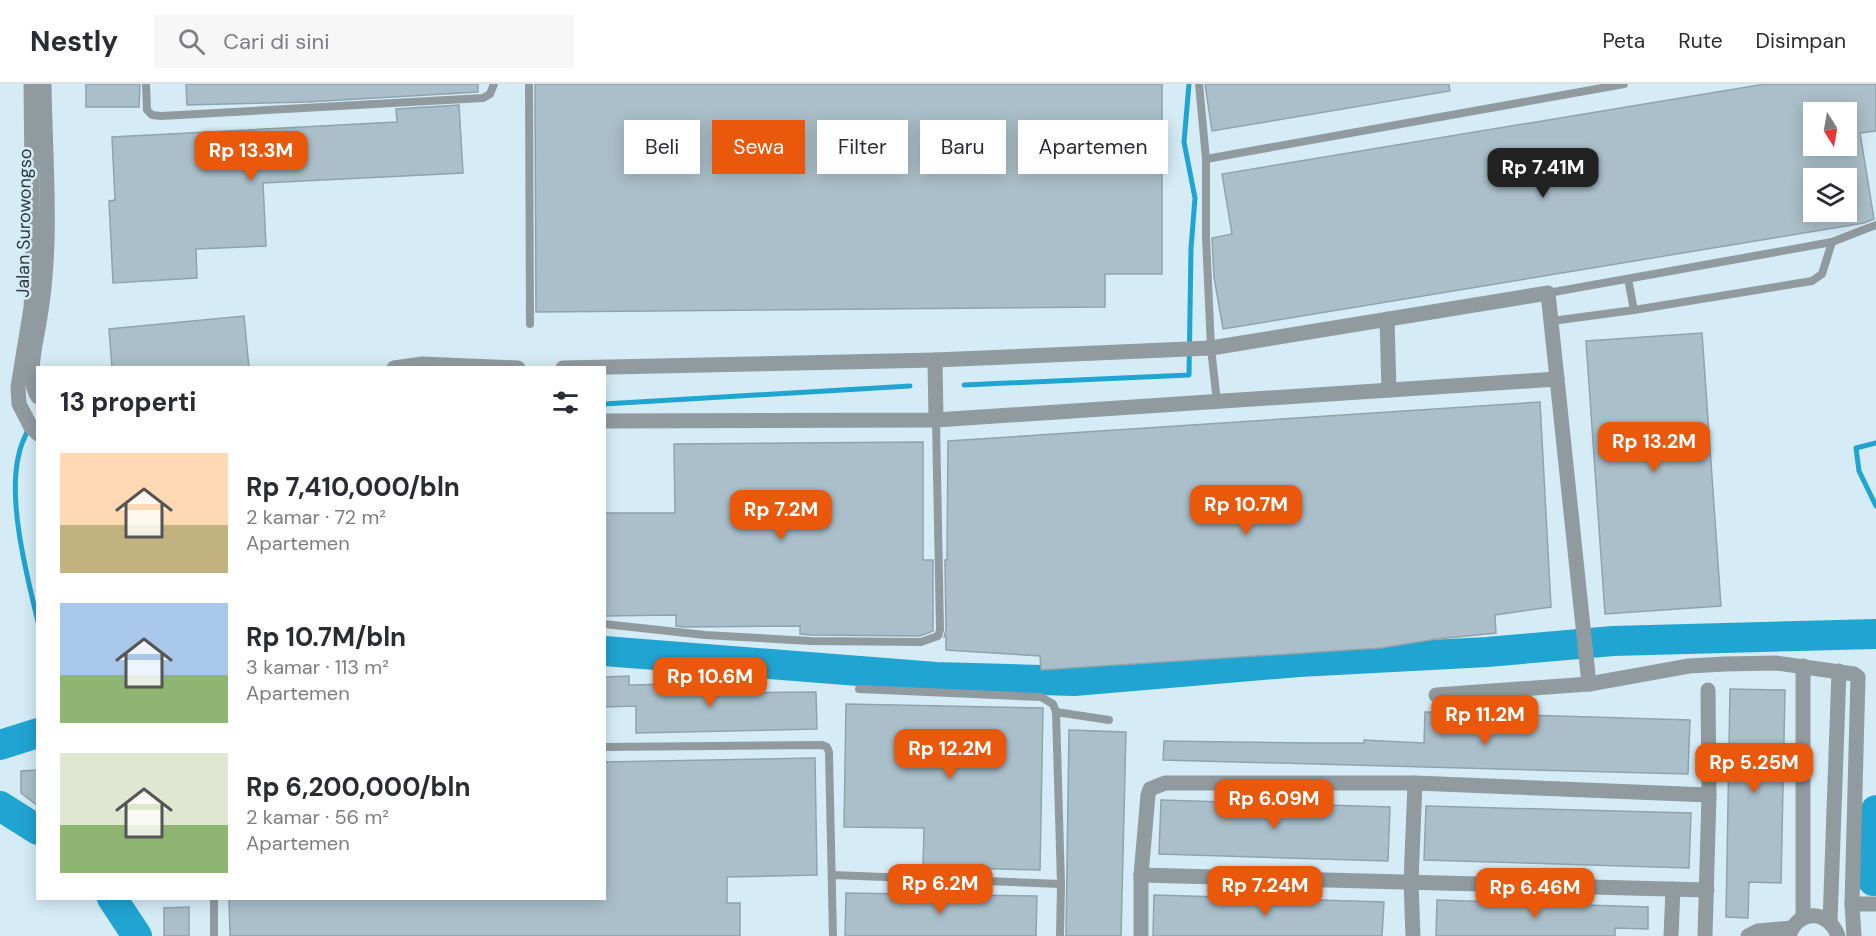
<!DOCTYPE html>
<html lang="id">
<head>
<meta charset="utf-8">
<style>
  :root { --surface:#fff; --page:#f7f7f7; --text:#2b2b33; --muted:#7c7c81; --line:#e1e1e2; --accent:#ea580c }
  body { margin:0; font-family:"DM Sans",sans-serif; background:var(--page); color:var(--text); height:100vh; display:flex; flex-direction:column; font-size:22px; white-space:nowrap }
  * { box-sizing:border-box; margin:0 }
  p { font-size:20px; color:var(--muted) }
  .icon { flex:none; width:33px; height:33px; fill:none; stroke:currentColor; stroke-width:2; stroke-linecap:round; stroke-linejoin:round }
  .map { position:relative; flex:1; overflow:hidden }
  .side { position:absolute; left:36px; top:282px; width:570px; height:534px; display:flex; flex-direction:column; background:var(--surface); border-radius:0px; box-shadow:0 3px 15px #0003 }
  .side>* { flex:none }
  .banner { position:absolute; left:624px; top:36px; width:570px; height:54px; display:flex; gap:12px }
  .needle { width:39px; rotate:169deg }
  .fabs { position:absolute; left:1803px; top:18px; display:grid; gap:12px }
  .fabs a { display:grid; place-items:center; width:54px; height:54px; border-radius:0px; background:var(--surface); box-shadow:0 3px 15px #0003; font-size:30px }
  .price { position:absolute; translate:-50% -51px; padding:0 14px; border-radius:12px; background:var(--accent); color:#fff; font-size:20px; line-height:39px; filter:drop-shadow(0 2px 3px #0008) }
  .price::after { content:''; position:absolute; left:50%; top:36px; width:18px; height:14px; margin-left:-9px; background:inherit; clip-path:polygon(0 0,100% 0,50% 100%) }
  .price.on { background:#222; color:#fff }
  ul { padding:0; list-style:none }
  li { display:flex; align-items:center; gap:18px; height:150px; padding:0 24px }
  li span { display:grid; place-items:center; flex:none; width:168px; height:120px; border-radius:0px; color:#555 }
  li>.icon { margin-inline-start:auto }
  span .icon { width:72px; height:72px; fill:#fffc; stroke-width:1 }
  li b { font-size:26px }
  h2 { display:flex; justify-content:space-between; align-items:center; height:72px; padding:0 24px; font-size:26px }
  .chip { padding:0 21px; border-radius:0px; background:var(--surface); box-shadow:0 3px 15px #0003; font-size:21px; line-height:54px }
  .chip.on { background:var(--accent); color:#fff }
  header { display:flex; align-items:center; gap:36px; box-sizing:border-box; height:84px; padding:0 30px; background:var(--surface); border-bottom:2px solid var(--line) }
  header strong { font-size:28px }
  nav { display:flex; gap:33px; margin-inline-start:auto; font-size:21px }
  .search { width:420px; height:54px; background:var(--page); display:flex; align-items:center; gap:15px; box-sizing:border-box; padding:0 21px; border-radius:0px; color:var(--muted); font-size:22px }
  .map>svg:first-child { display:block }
</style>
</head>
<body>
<header>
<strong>Nestly</strong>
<div class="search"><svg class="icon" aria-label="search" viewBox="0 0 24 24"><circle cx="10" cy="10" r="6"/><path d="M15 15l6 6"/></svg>Cari di sini</div>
<nav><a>Peta</a><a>Rute</a><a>Disimpan</a></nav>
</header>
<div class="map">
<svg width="1876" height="852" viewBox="0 0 1876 852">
  <rect width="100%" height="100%" fill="#d5ecf6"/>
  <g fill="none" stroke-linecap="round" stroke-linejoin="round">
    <!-- stream -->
    <g stroke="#20a4d1" stroke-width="5">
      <polyline points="964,301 1189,291 1191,164 1195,114 1184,58 1189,0"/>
      <polyline points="604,320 910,302"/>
      <path d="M 27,348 C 24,355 20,363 19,370 C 7,416 27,492 38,538"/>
      <polyline points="1876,359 1856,364 1859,387 1876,422"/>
    </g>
    <!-- river -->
    <g stroke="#20a4d1" stroke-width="30">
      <polyline points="604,567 936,593 1074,597 1299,578 1487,568 1613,557 1876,550"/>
      <polyline points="0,661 38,649"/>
      <polyline points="0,722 38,746"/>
      <polyline points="1876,726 1872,747 1873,797 1876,796"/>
      <polyline points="112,814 137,852"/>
    </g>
  </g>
  <!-- building -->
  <g fill="#aabfc9" stroke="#8ea3ad" stroke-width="1.5" fill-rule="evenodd">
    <polygon points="86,0 140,0 139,23 86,23"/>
    <polygon points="186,0 478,0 478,8 307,18 187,21"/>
    <polygon points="535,0 1162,0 1162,190 1105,190 1105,223 536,228"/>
    <polygon points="1205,0 1449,0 1450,7 1212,47"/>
    <path d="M 1765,0 L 1876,0 L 1876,47 L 1860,49 L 1874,135 L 1864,139 L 1223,245 L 1214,193 L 1212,154 L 1232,150 L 1222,90 ZM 1814,28 L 1846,28 L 1846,62 L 1814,62 ZM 1814,94 L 1846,94 L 1846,128 L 1814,128 Z"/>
    <polygon points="459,21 463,89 263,99 266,162 196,165 197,194 113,199 109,117 115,116 112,53 397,38 396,25"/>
    <polygon points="244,232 249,284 112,284 109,245"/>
    <polygon points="1702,249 1721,522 1605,530 1586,257"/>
    <polygon points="1540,318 1551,523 1495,531 1496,549 1437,555 1381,564 1041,586 1040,572 946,566 946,553 944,553 946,546 945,476 947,476 948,357"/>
    <polygon points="923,358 923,476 933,476 933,547 920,552 811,551 800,550 800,542 684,543 676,542 676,531 604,532 604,429 675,429 674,360"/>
    <polygon points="629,592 629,601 713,599 713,609 816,608 817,645 636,649 636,622 604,623 604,593"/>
    <polygon points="1730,605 1785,606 1781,799 1749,798 1748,834 1726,833"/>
    <polygon points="846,620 1043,624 1040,786 923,783 924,744 844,743"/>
    <polygon points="1425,628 1690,636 1688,690 1163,676 1164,657 1314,659 1364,659 1364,656 1424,659"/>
    <polygon points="1069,646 1126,648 1121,852 1066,852"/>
    <polygon points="815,674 817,791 727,793 727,819 740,819 740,852 230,852 229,814 604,814 604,678"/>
    <polygon points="38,686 38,722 21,709 21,687"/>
    <polygon points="1161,716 1390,723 1388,777 1159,770"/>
    <polygon points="1426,722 1691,729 1689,784 1424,776"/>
    <polygon points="846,809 1037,812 1036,852 845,852"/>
    <polygon points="1154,811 1384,818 1382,852 1153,852"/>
    <polygon points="1437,816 1648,823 1648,845 1615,844 1615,852 1436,852"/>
    <polygon points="189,823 189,852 164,852 164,824"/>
  </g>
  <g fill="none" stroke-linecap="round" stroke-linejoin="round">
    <!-- lane -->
    <g stroke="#919b9f" stroke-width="8">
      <polyline points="146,0 147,26 152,31 161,32 483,14 490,10 494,0"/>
      <polyline points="529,0 530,240"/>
      <polyline points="1199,0 1206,75 1206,154 1211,264 1217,318"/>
      <polyline points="1206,75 1624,0"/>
      <polyline points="1628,195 1634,226"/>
      <polyline points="1548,209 1832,158 1876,141"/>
      <polyline points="1552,237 1634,226 1812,197 1822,190 1832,158"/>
      <polyline points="604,540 705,551 811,557 921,558 938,552 940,546 936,336"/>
      <polyline points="859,605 1041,613 1053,620 1056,628 1061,800 1060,852"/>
      <polyline points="1056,628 1109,636"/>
      <polyline points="604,663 822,661 827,663 829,668 833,852"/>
      <polyline points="833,791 1061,800"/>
      <polyline points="214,852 214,814"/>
    </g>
    <!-- street -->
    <g stroke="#919b9f" stroke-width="15">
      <polyline points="31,0 33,181 31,224 18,303 19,320 31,343 38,350"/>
      <polyline points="1387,235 1389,306"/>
      <polyline points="935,276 936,336"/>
      <polyline points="394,284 423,280 518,284"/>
      <polyline points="563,284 935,276 1211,264 1548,209 1589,600"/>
      <path d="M 38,313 C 25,294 37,255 40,233 C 53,157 45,77 44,0"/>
      <polyline points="604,337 936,336 1557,295"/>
      <polyline points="1803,582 1803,834"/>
      <polyline points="1436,611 1589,600 1689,582 1725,580 1776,579 1854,590 1858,593 1852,820 1854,852"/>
      <polyline points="1141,791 1707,806"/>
      <polyline points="1852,820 1876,820"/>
      <polyline points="1830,838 1839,587"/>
      <polyline points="1141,852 1141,791 1148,711 1150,705 1165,699 1415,699 1709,711"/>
      <polyline points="1413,852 1411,798 1415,699"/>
      <polyline points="1671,852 1673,805"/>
      <polyline points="1705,852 1709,711 1708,606"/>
      <polyline points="1748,852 1758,847 1792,844"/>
      <path d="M 1789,852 C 1798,824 1829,826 1838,852"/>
    </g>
  </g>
  <g text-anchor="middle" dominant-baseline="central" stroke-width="5" stroke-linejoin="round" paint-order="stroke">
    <!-- street labels -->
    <g font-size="18" fill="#2e373b" stroke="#d5ecf6">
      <text transform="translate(24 139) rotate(-89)">Jalan Surowongso</text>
    </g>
  </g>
</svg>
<div class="fabs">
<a><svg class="needle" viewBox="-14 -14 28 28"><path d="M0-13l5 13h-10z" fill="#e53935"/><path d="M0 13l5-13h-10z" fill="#7c7c81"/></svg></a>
<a><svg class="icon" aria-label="layers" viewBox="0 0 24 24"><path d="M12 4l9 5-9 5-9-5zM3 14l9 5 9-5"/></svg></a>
</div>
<b class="price" style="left:251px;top:98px">Rp 13.3M</b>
<b class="price on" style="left:1543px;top:115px">Rp 7.41M</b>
<b class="price" style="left:1654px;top:389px">Rp 13.2M</b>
<b class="price" style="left:1246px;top:452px">Rp 10.7M</b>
<b class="price" style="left:781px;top:457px">Rp 7.2M</b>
<b class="price" style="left:710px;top:624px">Rp 10.6M</b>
<b class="price" style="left:1485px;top:662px">Rp 11.2M</b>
<b class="price" style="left:950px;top:696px">Rp 12.2M</b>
<b class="price" style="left:1754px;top:710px">Rp 5.25M</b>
<b class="price" style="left:1274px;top:746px">Rp 6.09M</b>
<b class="price" style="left:940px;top:831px">Rp 6.2M</b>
<b class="price" style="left:1265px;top:833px">Rp 7.24M</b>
<b class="price" style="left:1535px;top:835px">Rp 6.46M</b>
<div class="banner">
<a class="chip">Beli</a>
<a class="chip on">Sewa</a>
<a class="chip">Filter</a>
<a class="chip">Baru</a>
<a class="chip">Apartemen</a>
</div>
<section class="side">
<h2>13 properti<svg class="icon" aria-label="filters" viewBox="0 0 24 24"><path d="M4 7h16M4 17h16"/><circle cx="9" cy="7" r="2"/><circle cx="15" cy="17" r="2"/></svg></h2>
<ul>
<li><span style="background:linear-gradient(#ffd9b3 60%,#c2b280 0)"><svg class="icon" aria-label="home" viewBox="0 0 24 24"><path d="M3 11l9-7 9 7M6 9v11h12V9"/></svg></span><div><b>Rp 7,410,000/bln</b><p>2 kamar · 72 m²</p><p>Apartemen</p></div></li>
<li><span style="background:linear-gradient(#a9c7e8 60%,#8fb573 0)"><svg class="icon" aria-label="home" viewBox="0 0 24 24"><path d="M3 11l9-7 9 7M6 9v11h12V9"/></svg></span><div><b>Rp 10.7M/bln</b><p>3 kamar · 113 m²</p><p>Apartemen</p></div></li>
<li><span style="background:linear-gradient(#dfe7d0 60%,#8fb573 0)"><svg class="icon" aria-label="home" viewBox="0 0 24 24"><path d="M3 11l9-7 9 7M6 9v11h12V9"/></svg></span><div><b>Rp 6,200,000/bln</b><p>2 kamar · 56 m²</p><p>Apartemen</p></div></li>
</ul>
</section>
</div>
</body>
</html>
